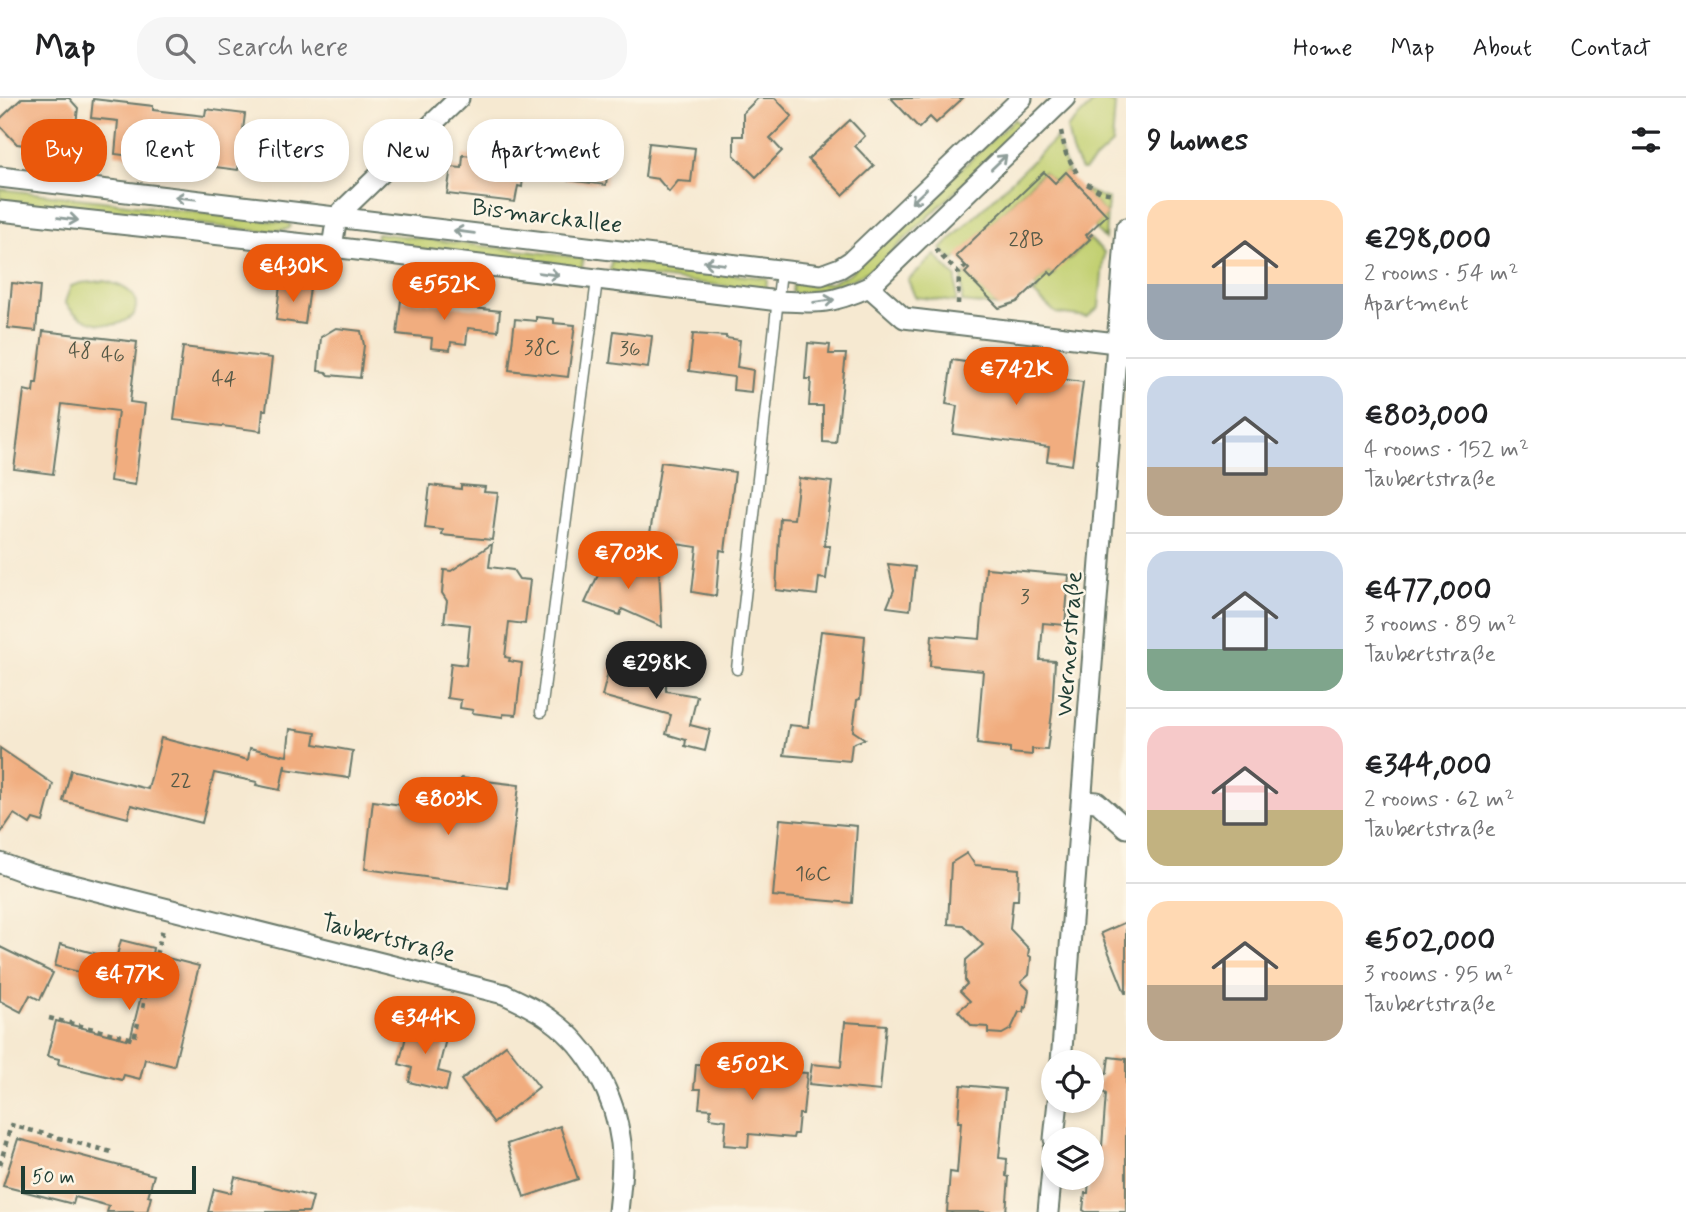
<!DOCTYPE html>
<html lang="en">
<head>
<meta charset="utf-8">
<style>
  :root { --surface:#fff; --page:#f6f6f6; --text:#202124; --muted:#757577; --line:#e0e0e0; --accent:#ea580c }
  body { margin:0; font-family:Mynerve,sans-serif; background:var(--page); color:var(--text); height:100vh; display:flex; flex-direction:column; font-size:26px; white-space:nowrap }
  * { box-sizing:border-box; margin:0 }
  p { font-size:23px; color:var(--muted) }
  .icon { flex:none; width:38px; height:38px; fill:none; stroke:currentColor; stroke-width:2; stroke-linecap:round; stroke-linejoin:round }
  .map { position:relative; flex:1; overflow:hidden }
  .sheet { display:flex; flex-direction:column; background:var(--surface); width:560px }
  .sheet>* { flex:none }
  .top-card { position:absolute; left:21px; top:21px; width:665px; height:63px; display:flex; gap:14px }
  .buttons { position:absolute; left:1041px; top:952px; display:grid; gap:14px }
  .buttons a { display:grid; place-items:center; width:63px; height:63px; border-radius:50%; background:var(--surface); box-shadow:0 4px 10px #0003; font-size:35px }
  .scale { position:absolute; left:21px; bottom:18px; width:175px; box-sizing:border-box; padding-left:7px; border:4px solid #1f3d34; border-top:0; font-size:19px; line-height:24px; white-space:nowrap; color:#1f3d34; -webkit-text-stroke:5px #fcf5e5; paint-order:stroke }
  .price { position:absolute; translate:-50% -60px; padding:0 16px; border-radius:24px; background:var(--accent); color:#fff; font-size:23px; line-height:46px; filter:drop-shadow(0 2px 4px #0008) }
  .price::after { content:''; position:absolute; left:50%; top:42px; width:21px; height:16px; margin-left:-10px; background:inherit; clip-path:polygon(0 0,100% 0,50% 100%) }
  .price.active { background:#222; color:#fff }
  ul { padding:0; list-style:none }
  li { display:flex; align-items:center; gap:21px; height:175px; padding:0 21px }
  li+li { border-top:2px solid var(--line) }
  li span { display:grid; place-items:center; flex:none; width:196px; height:140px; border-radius:21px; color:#555 }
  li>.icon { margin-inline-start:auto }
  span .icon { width:84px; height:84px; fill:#fffc; stroke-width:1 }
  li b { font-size:30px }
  h2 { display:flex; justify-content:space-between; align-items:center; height:84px; padding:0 21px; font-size:30px }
  .chip { padding:0 24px; border-radius:28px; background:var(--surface); box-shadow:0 4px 10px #0003; font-size:24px; line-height:63px }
  .chip.active { background:var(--accent); color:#fff }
  header { display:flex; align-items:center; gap:42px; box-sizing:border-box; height:98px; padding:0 35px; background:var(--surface); border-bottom:2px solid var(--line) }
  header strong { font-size:33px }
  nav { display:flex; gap:38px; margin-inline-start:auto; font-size:24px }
  .search { width:490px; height:63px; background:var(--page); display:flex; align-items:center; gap:18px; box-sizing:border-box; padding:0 24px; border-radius:28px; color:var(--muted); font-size:26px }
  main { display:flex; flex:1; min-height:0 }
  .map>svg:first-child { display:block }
</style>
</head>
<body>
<header>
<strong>Map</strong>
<div class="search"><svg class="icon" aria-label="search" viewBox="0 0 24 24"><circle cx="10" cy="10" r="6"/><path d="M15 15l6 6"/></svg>Search here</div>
<nav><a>Home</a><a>Map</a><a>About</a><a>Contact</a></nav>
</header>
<main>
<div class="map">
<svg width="1126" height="1114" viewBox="0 0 1126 1114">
  <rect width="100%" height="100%" fill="#fcf5e5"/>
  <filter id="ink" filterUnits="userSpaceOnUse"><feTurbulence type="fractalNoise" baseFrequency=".0143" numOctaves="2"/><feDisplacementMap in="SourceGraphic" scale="14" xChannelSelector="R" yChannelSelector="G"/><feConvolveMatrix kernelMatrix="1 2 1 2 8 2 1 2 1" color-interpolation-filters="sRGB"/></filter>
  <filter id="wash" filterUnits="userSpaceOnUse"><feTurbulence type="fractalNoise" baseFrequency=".00686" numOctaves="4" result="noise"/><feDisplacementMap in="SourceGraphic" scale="28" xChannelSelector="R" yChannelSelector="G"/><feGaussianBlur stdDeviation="1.57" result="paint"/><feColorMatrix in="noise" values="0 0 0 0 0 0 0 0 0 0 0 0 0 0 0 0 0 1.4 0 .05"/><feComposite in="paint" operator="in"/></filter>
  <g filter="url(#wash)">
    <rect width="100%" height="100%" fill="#f6e9d1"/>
    <!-- green -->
    <g fill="#c2d072" stroke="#708653" stroke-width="2">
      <polygon points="1098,0 1115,6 1112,46 1084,72 1081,72 1072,54 1067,30"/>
      <path d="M 1014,21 L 1023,29 L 878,167 C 853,184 827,191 797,196 L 792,194 L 793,186 L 797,184 L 829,185 L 849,176 Z"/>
      <polygon points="1056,40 1070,79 1066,75 1055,85 1043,74 953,163 941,151"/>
      <polygon points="0,91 288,125 291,128 288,131 265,134 0,103"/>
      <polygon points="1082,91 1108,101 1105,141 1094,129 1107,117"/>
      <polygon points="377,135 583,160 582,171 376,147"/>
      <polygon points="1090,141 1104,154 1099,209 1087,219 1056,215 1030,192 1035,194 1038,191 1034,188 1049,174 1052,177 1055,175 1052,170 1070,161"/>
      <polygon points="935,157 956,180 956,204 915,199 908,182"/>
      <polygon points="611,163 765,180 767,182 766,191 764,193 610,174"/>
      <polygon points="965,175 998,208 962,204 962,178"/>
      <path d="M 104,183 C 122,187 144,196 133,218 C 129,220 122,225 117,226 C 99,229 74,220 65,204 L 71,188 L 81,185 Z"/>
    </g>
    <g id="blocks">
      <!-- building -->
      <g fill="#f1ad7f">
        <polygon points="22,0 69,0 78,10 74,42 65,41 64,52 17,46 0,28 0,21"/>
        <polygon points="758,0 775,0 792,18 770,40 782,53 756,79 734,57 734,38 743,38 743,15"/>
        <polygon points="891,0 963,0 936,25 930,19 919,30"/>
        <polygon points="93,1 153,8 153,12 205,18 206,11 245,16 243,32 247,37 246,51 241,55 238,72 115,56 118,23 91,20"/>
        <polygon points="850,22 865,38 855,48 874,68 843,97 808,61"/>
        <polygon points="571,42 611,47 606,87 566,82"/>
        <polygon points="649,45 695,50 691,84 678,83 669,94 658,81 645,79"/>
        <polygon points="463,57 520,63 520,68 524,68 522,89 518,88 517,93 515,104 447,96 451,69 462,70"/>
        <polygon points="1044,74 1055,85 1066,74 1107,117 1086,137 1090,141 1052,177 1049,174 1017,204 999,210 965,175 969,171 956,158"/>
        <polygon points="12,185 40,188 36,233 8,230"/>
        <polygon points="280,187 310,190 305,226 276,222"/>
        <polygon points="401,202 500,213 498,233 468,230 466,246 451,244 450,252 431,250 432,240 397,236"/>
        <polygon points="536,219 554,221 554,225 575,227 568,279 509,272 515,221 536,223"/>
        <polygon points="336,230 361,233 364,247 360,280 329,277 326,274 318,273 321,239"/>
        <polygon points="43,233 137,244 130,304 145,306 135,387 110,383 118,313 62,306 53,376 14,371 24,292 33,294 34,285 37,285"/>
        <polygon points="614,233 652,238 648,270 610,265"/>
        <polygon points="693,236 726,238 726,240 740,242 737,269 753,272 751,294 733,292 734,279 689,273"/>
        <polygon points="808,245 830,247 829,256 846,256 836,345 823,344 823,308 809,308 811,281 805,281"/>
        <polygon points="183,249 272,260 266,312 263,312 261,333 174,322"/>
        <polygon points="952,262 999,269 999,263 1025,266 1024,276 1083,284 1072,367 1047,363 1049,349 953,336 957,308 946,306"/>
        <polygon points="661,364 735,374 725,453 720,452 716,498 692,494 697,449 649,442"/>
        <polygon points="799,380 832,384 824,448 830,448 826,481 819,480 817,497 776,492 780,420 794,421"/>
        <polygon points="430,387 461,391 461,387 485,389 484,394 498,395 492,442 442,437 443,432 425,430"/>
        <polygon points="492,446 489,469 513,472 519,481 530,482 525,526 509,524 505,559 510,560 509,563 522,565 516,617 503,616 503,619 472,615 473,612 460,610 461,602 447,600 451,565 466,567 470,527 444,524 447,503 442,495 444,472 451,473"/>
        <polygon points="605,462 659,470 662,529 622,511 620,517 585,505"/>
        <polygon points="888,466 915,469 910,512 887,509 894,492"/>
        <polygon points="986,470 1069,477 1065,527 1043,525 1040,562 1055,563 1052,615 1047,652 1032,651 1032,657 1010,655 1010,650 977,646 983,573 930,568 932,537 980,541"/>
        <polygon points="821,533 865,538 860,601 857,602 853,633 865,641 852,646 850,663 784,657 789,627 808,629"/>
        <polygon points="611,563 666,578 666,593 697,598 690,627 710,632 705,653 685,648 686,642 666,636 671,617 602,598"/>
        <polygon points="290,631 316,635 314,646 353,653 349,680 285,671 285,666 280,692 256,687 257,684 214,675 202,725 131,707 128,720 63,703 71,672 148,691 161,640 248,662 250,650 287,658"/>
        <polygon points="0,650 53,686 43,724 33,721 30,726 14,716 0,736"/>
        <polygon points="461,680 519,687 507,790 365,771 373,703 416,709 415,714 457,719"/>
        <polygon points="780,721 857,728 852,805 773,798"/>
        <polygon points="967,755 975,767 1019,771 1018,802 1013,802 1010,831 1029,851 1028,857 1031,859 1029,877 1021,884 1029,892 1026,910 1024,909 1023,914 1019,914 1011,931 1002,936 988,935 988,929 972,928 958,913 970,903 960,893 967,886 965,883 966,862 983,847 963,827 948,826 951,765"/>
        <polygon points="1126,824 1126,895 1125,895 1101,835"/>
        <polygon points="121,842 153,850 152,856 199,868 174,968 145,961 140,981 124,977 122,982 58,966 59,961 47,958 56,923 130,942 143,890 55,868 60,846 116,861"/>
        <polygon points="0,849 53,875 40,902 30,897 21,914 0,903"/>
        <polygon points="410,923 448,933 438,973 450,976 446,993 409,984 412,970 399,966"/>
        <polygon points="845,924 886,927 880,993 809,986 812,966 841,969"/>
        <polygon points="506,947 539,989 494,1025 461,982"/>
        <polygon points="1109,959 1126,961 1126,1114 1086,1114 1083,1112 1085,1095 1088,1095 1089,1080 1092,1080 1092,1047 1102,1048 1106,996 1100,992 1098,986 1100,981 1107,974"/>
        <polygon points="696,966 720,968 720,974 759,977 759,972 807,975 803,1016 799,1016 797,1036 794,1036 793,1040 749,1036 748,1049 724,1047 726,1022 710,1020 711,1011 699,1010 701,991 694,991"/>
        <polygon points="961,987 1005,991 999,1060 1007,1061 1006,1078 1009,1079 1006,1114 947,1114 950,1074 957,1075 961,1024 958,1024"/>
        <polygon points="560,1028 578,1081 524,1099 507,1046"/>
        <polygon points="18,1041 154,1077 148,1098 151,1099 147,1114 107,1114 109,1108 75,1099 73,1106 3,1088"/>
        <polygon points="235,1079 313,1099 309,1114 208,1114 214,1091 231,1095"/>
      </g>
    </g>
  </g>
  <g filter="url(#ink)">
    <use href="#blocks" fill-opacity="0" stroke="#6a796b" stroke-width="2"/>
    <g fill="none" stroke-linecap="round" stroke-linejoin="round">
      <!-- service casing -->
      <g stroke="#6a796b" stroke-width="13">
        <g id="service">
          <polyline points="737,571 781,173"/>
          <polyline points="541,614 597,182"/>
        </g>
      </g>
      <!-- minor casing -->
      <g stroke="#6a796b" stroke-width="23">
        <g id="minor">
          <polyline points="0,79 821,177 840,170 851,163 1022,0"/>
          <path d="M 0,113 L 332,149 L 779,203 C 819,205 831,206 869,189 L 1065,0"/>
          <polyline points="332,149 337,118 459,0"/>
          <polyline points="869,189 904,220 1116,245"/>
          <polyline points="1083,703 1097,704 1126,730"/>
          <path d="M 0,765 L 30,776 L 504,896 C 521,904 537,911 551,922 C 590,950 615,998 621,1045 C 624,1068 620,1091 618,1114"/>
          <polyline points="1061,964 1126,130"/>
          <polyline points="1054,1041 1058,1003"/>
          <polyline points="1048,1114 1054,1051"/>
        </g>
      </g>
      <!-- path -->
      <g stroke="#6a796b" stroke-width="4.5" stroke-dasharray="5 5" stroke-linecap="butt">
        <polyline points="1061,33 1066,56 1077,75"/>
        <polyline points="1087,86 1101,94 1114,96"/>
        <polyline points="1090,136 1092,138"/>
        <polyline points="935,151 959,176 958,206"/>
        <polyline points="963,171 966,168"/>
        <polyline points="156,857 163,831"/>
        <polyline points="149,883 152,872"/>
        <polyline points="143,910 145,899"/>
        <polyline points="49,920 134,941 138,925"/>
        <polyline points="0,1067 11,1027 115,1055"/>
      </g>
      <!-- service -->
      <use href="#service" stroke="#fff" stroke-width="10"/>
      <!-- minor -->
      <use href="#minor" stroke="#fff" stroke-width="19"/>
    </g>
    <!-- one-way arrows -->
    <defs><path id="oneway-shaft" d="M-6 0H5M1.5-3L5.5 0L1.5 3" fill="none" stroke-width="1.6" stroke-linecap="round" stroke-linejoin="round" transform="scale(1.75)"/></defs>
    <g stroke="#8f9e9a">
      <use href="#oneway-shaft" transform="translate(999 64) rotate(-44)"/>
      <use href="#oneway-shaft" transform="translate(919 98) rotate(136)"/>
      <use href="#oneway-shaft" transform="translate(185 100) rotate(-174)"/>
      <use href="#oneway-shaft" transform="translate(68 121) rotate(7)"/>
      <use href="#oneway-shaft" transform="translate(464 134) rotate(-173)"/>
      <use href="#oneway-shaft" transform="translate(714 165) rotate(-173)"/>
      <use href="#oneway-shaft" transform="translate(549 176) rotate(7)"/>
      <use href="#oneway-shaft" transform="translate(824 203) rotate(-7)"/>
    </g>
  </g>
  <g text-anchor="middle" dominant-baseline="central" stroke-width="5" stroke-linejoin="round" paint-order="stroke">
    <!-- number labels -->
    <g font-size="21" fill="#545947">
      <text x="1026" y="142">28B</text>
      <text x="542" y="250">38C</text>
      <text x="630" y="251">36</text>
      <text x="80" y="253">48</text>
      <text x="113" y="257">46</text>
      <text x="224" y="281">44</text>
      <text x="1025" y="499">3</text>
      <text x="181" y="683">22</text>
      <text x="813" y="776">16C</text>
    </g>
    <!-- street labels -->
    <g font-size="24" fill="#1f3d34" stroke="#fcf5e5">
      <text transform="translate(547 119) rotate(7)">Bismarckallee</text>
      <text transform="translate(1070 546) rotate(-86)">Wernerstraße</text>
      <text transform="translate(388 841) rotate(14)">Taubertstraße</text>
    </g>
  </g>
</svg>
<div class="buttons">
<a><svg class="icon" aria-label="locate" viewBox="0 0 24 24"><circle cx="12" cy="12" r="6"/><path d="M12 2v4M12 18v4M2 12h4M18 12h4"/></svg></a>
<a><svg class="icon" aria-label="layers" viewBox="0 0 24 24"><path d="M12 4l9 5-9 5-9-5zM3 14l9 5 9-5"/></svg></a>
</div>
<div class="scale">50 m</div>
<b class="price" style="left:293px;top:206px">€430K</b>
<b class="price" style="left:444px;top:224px">€552K</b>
<b class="price" style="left:1016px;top:309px">€742K</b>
<b class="price" style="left:628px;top:493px">€703K</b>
<b class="price active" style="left:656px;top:603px">€298K</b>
<b class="price" style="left:448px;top:739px">€803K</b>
<b class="price" style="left:129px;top:914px">€477K</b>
<b class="price" style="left:425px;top:958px">€344K</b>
<b class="price" style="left:752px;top:1004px">€502K</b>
<div class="top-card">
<a class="chip active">Buy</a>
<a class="chip">Rent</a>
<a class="chip">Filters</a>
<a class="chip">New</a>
<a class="chip">Apartment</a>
</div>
</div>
<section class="sheet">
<h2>9 homes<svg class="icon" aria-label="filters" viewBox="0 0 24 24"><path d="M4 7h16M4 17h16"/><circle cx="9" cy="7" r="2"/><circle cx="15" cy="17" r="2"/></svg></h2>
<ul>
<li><span style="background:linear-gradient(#ffd9b3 60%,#9aa5b1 0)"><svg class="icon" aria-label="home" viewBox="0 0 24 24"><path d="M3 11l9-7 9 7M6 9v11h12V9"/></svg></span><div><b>€298,000</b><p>2 rooms · 54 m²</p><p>Apartment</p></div></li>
<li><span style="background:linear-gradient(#c9d6e8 65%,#b9a48a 0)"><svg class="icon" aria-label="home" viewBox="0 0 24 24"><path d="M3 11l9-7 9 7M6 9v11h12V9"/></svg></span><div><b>€803,000</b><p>4 rooms · 152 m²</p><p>Taubertstraße</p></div></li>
<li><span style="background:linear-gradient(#c9d6e8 70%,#7fa58c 0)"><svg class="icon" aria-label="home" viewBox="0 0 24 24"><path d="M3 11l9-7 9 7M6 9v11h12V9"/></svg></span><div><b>€477,000</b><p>3 rooms · 89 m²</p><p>Taubertstraße</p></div></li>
<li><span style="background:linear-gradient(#f6c9c9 60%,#c2b280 0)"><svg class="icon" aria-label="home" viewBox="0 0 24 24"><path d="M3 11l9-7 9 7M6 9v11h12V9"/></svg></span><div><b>€344,000</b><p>2 rooms · 62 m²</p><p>Taubertstraße</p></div></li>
<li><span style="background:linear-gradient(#ffd9b3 60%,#b9a48a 0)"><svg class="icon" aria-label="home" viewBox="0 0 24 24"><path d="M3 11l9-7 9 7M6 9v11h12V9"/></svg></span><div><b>€502,000</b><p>3 rooms · 95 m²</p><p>Taubertstraße</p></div></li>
</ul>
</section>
</main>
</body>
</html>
